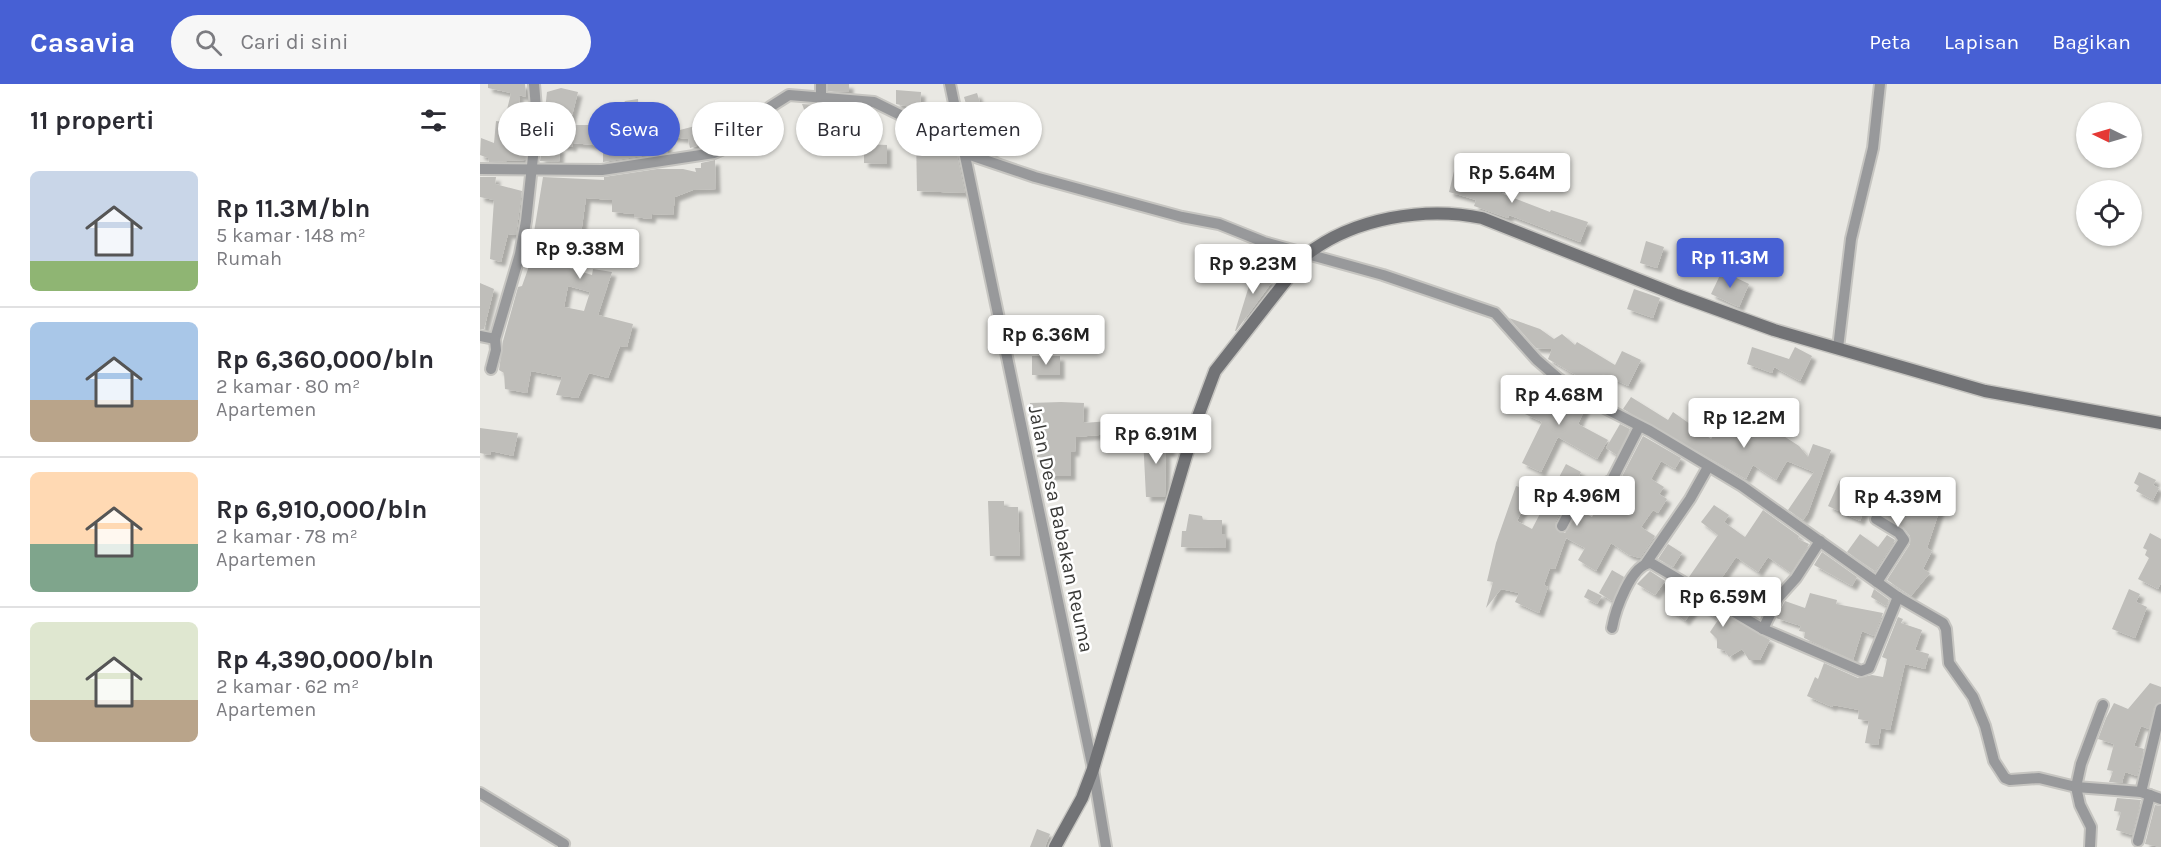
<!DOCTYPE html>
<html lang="id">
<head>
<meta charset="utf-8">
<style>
  :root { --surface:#fff; --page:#f7f7f7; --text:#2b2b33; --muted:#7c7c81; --line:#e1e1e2; --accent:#4760d4 }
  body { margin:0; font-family:Karla,sans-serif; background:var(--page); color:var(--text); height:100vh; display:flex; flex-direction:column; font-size:22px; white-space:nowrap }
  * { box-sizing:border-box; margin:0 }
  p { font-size:20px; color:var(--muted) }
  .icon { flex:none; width:33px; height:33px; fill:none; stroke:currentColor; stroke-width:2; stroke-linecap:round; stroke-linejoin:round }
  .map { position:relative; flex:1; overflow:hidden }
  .details { display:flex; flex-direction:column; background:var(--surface); width:480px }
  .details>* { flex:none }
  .hud { position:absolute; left:18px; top:18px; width:570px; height:54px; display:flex; gap:12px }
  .needle { width:39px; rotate:275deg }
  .fabs { position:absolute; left:1596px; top:18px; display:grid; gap:12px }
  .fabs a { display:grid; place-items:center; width:66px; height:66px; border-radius:50%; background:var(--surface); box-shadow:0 2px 4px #0004; font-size:30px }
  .price { position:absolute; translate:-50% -51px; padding:0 14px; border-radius:6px; background:#fff; color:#222; font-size:20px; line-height:39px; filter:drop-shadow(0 2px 3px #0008) }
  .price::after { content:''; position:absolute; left:50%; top:36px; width:18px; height:14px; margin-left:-9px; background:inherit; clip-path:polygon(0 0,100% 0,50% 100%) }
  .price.active { background:var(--accent); color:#fff }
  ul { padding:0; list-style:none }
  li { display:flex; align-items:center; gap:18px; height:150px; padding:0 30px }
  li+li { border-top:2px solid var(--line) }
  li span { display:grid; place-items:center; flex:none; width:168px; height:120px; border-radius:9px; color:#555 }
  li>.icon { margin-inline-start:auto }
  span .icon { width:72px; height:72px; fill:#fffc; stroke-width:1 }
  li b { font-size:26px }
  h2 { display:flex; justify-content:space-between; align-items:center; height:72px; padding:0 30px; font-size:26px }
  .chip { padding:0 21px; border-radius:27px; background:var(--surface); box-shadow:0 2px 4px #0004; font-size:21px; line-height:54px }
  .chip.active { background:var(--accent); color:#fff }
  header { display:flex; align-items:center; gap:36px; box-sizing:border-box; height:84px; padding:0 30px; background:var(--accent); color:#fff }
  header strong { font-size:28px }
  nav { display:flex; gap:33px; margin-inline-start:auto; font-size:21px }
  .search { width:420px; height:54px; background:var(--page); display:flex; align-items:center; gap:15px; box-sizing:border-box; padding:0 21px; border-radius:33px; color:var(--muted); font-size:22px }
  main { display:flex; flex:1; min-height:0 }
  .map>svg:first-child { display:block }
</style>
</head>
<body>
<header>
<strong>Casavia</strong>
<div class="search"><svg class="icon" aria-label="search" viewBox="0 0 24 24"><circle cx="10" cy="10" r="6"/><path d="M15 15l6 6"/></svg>Cari di sini</div>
<nav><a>Peta</a><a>Lapisan</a><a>Bagikan</a></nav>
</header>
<main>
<section class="details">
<h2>11 properti<svg class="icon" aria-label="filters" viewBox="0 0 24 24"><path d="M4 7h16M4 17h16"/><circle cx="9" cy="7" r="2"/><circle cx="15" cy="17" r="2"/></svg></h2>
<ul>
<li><span style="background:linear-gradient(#c9d6e8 75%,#8fb573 0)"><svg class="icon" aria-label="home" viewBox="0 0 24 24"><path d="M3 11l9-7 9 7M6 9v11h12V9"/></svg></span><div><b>Rp 11.3M/bln</b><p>5 kamar · 148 m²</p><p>Rumah</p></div></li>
<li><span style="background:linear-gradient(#a9c7e8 65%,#b9a48a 0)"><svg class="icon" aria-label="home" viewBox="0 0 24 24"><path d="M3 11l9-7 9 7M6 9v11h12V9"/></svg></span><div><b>Rp 6,360,000/bln</b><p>2 kamar · 80 m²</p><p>Apartemen</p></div></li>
<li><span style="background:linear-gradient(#ffd9b3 60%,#7fa58c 0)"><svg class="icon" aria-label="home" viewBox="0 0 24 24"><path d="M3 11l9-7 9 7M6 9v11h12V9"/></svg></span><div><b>Rp 6,910,000/bln</b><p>2 kamar · 78 m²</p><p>Apartemen</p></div></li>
<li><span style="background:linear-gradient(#dfe7d0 65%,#b9a48a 0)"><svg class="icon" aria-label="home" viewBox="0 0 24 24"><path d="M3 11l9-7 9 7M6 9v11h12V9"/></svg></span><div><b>Rp 4,390,000/bln</b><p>2 kamar · 62 m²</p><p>Apartemen</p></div></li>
</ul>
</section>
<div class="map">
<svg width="1681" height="763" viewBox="0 0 1681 763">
  <defs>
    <filter id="shadow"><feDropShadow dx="4.5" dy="4.5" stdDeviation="1.5" flood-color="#0004"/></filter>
  </defs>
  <rect width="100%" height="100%" fill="#e9e8e3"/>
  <!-- building -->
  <g fill="#bfbeba" fill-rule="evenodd" filter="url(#shadow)">
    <polygon points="8,0 45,0 46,13 39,11 40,37 36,36 34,59 47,60 45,76 9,78 8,74 0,71 1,54 14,59 16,37 24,38 31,9 8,4"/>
    <polygon points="348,0 369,0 369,8 348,7"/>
    <polygon points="81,4 98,8 90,39 64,35 67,8"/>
    <polygon points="416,6 441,8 440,25 416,20"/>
    <polygon points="497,9 509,48 514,71 499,66 484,13"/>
    <polygon points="158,15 159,29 178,29 188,32 181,51 215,42 220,61 210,64 208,55 185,52 188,68 123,78 123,62 93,59 92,63 80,61 88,41 137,41 136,31 145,17"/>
    <polygon points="322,20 340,21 349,47 328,54 324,43 328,36"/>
    <polygon points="436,52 475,62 485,109 437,107"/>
    <polygon points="384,60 407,61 407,80 384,79"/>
    <polygon points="62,63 80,64 79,78 60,77"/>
    <path d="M 235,76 L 236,105 L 213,106 L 195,113 L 193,131 L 172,130 L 171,135 L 154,133 L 154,130 L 132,128 L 132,116 L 106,114 L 101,150 L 76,146 L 73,179 L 112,191 L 113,185 L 132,188 L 118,231 L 153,240 L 147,263 L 140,262 L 128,294 L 109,289 L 98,314 L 76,311 L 82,293 L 51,287 L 47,309 L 25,305 L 24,289 L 19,286 L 23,257 L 38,203 L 42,202 L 48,185 L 63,93 L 124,96 L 124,93 L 177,85 L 203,85 L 216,88 L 215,84 L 221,84 L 221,79 ZM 88,202 L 110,208 L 104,227 L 84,223 Z"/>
    <polygon points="975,83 1022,94 1018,108 1070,128 1071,126 1108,138 1100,158 1029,131 1028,134 994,122 996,116 969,108"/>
    <polygon points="0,93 16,93 15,100 42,107 36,151 28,150 21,178 10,175 14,116 0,113"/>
    <polygon points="1166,157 1184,163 1177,184 1160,179"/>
    <polygon points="774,186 792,198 756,247 755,247"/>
    <polygon points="1242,187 1269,200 1259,223 1231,210"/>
    <polygon points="0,199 14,205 4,245 0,245"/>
    <polygon points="1154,205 1180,214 1173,234 1147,225"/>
    <polygon points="1029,234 1060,245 1074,255 1082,250 1095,261 1097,258 1135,281 1142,267 1161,276 1148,302 1123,290 1112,309 1098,299 1101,294 1068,275 1072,265 1056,264"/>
    <polygon points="1272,263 1309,275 1315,263 1332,272 1320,297 1294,283 1292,289 1267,280"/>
    <rect x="552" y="272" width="28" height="19"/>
    <polygon points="1065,295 1106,323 1098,340 1128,356 1117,375 1078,353 1061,388 1042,379 1062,338 1045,330"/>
    <polygon points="1151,313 1188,336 1193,328 1231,355 1248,329 1266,340 1271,331 1319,362 1328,373 1333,360 1351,366 1328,429 1323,436 1308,426 1334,388 1307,377 1296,396 1273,381 1266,395 1143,325"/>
    <polygon points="581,318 604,319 603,339 630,337 631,350 596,353 595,368 591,368 591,392 563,392 563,373 557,373 558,338 550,338 550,319"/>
    <polygon points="1140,340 1150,345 1137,371 1126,364"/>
    <polygon points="0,344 38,349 33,372 11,367 10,371 0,369"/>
    <polygon points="1163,352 1201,374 1195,385 1181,377 1171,395 1184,403 1179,410 1187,415 1178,429 1173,426 1161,443 1175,452 1160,474 1149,471 1131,459 1116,487 1098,476 1105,464 1086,454 1075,485 1070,484 1064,501 1068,503 1059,529 1035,518 1039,509 1021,505 1006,524 1013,498 1007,497 1016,459 1036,402 1052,407 1037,437 1052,445 1086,380 1101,388 1075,439 1078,448 1085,449 1099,426 1112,433 1128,406 1131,408 1138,400"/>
    <polygon points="663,353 691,354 690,368 686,368 685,413 666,413"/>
    <polygon points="1659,388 1676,396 1673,401 1679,404 1673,416 1656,407 1659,402 1654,399"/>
    <polygon points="1360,396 1369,401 1371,397 1381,401 1378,408 1434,431 1443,402 1465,410 1447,464 1452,467 1443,485 1450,489 1431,512 1407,496 1430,460 1430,452 1423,443 1399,428 1391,430 1384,427 1380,437 1348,422"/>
    <polygon points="508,417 524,417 524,423 538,423 540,472 510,472"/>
    <polygon points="1234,421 1249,431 1244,438 1265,453 1283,426 1319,452 1318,455 1329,460 1311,489 1288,473 1278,488 1256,473 1241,495 1272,516 1266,525 1209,493 1238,451 1221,438"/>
    <polygon points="709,430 722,432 723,436 742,436 742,450 746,450 746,464 701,463 702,447 706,447"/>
    <polygon points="1670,449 1681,455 1681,499 1678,505 1658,495 1669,474 1665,471 1667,466 1663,464"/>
    <polygon points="1380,450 1398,463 1407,451 1415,456 1395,487 1367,468"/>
    <polygon points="1188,460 1202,469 1193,483 1178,475"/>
    <polygon points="1342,468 1377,493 1372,502 1334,481"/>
    <polygon points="1132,486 1144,493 1132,517 1119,509"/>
    <polygon points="1170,487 1185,497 1175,511 1157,500"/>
    <polygon points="1108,505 1122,512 1117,520 1104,513"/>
    <polygon points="1201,505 1290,556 1280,576 1269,576 1262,565 1249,573 1245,567 1237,564 1237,555 1230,548 1238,536 1217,521 1205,537 1188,524"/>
    <polygon points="1394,505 1409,516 1406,522 1391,513"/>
    <polygon points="1649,505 1660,510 1656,518 1667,523 1655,554 1632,545"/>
    <polygon points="1330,509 1357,516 1356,520 1403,529 1394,552 1382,547 1373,576 1324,554 1325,548 1319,547 1321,542 1296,534 1305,517 1325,524"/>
    <polygon points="1418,533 1423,535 1421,539 1442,546 1435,566 1449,570 1445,585 1425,580 1410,646 1401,644 1398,661 1385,659 1389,637 1378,635 1379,626 1353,621 1352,623 1327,612 1335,593 1338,595 1344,579 1378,594 1392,591 1403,593 1407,575 1402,573"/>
    <polygon points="1670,599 1681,603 1681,618 1674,623 1669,645 1661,642 1654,662 1664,665 1657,692 1645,688 1642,699 1629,698 1633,687 1627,686 1634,660 1618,655 1626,634 1634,619 1648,625"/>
    <polygon points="1637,714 1661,716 1652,751 1636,746 1641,728 1634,727"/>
    <polygon points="1675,721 1681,722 1681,763 1665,760"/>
    <polygon points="557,745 570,750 565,763 550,763"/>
  </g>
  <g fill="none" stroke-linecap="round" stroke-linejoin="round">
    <!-- street casing -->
    <g stroke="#c6c5c1" stroke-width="14">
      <g id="street">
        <polyline points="470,0 613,685 626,763"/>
        <polyline points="341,12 341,0"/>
        <polyline points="484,69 555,93 702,133 739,140 784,158 903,191 1015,229 1057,276 1079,295 1109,316 1170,347 1262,402 1418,513 1463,539 1466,545 1469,579 1493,613 1505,642 1514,677 1525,694 1530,696 1559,694 1596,703 1661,708 1681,715"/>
        <polyline points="0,85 122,86 234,69 269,54 290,23 309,11 394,18 455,48 481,56"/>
        <polyline points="0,252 15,255 40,170 46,137 57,36 54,0"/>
        <polyline points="1358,264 1371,155 1393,64 1400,0"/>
        <polyline points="11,285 16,266 15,255"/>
        <polyline points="1396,435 1419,449 1424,456 1397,498"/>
        <polyline points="1082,442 1104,400 1120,402 1132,396 1159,343"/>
        <polyline points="1166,479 1210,415 1228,383"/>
        <path d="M 1132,544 C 1135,527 1151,480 1171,479 L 1283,545 L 1381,587 L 1389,584 L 1418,513"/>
        <polyline points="1283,545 1298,514 1316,494 1340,457"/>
        <polyline points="1661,708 1681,625"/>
        <polyline points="0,709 84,760 83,763"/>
        <polyline points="1658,757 1670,711"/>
        <polyline points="1610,763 1611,743 1600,721 1596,703 1601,680 1623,621"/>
      </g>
    </g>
    <!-- secondary casing -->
    <g stroke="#c6c5c1" stroke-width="15">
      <path id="secondary" d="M 575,763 L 602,714 L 613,685 L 717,335 L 735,287 L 826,171 C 873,134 945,122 1002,134 L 1197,211 L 1294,246 L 1505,307 L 1681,339"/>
    </g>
    <!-- street -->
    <use href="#street" stroke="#98999b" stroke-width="10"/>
    <!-- secondary -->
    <use href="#secondary" stroke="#727376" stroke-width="12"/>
  </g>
  <g text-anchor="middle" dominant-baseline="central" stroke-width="5" stroke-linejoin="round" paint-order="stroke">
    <!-- street labels -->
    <g font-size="20" fill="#393937" stroke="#fff">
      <text transform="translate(581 445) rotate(78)">Jalan Desa Babakan Reuma</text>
    </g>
  </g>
</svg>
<div class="fabs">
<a><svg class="needle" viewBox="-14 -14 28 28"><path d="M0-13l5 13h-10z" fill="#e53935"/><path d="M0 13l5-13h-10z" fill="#7c7c81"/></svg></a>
<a><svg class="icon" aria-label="locate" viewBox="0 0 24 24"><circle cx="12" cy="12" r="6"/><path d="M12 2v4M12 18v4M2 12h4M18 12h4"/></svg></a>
</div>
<b class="price" style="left:1032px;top:120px">Rp 5.64M</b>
<b class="price" style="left:100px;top:196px">Rp 9.38M</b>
<b class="price active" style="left:1250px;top:205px">Rp 11.3M</b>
<b class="price" style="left:773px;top:211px">Rp 9.23M</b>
<b class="price" style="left:566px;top:282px">Rp 6.36M</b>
<b class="price" style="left:1079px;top:342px">Rp 4.68M</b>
<b class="price" style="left:1264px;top:365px">Rp 12.2M</b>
<b class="price" style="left:676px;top:381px">Rp 6.91M</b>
<b class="price" style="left:1097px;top:443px">Rp 4.96M</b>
<b class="price" style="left:1418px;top:444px">Rp 4.39M</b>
<b class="price" style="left:1243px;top:544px">Rp 6.59M</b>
<div class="hud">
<a class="chip">Beli</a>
<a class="chip active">Sewa</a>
<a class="chip">Filter</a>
<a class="chip">Baru</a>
<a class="chip">Apartemen</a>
</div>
</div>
</main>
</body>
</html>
